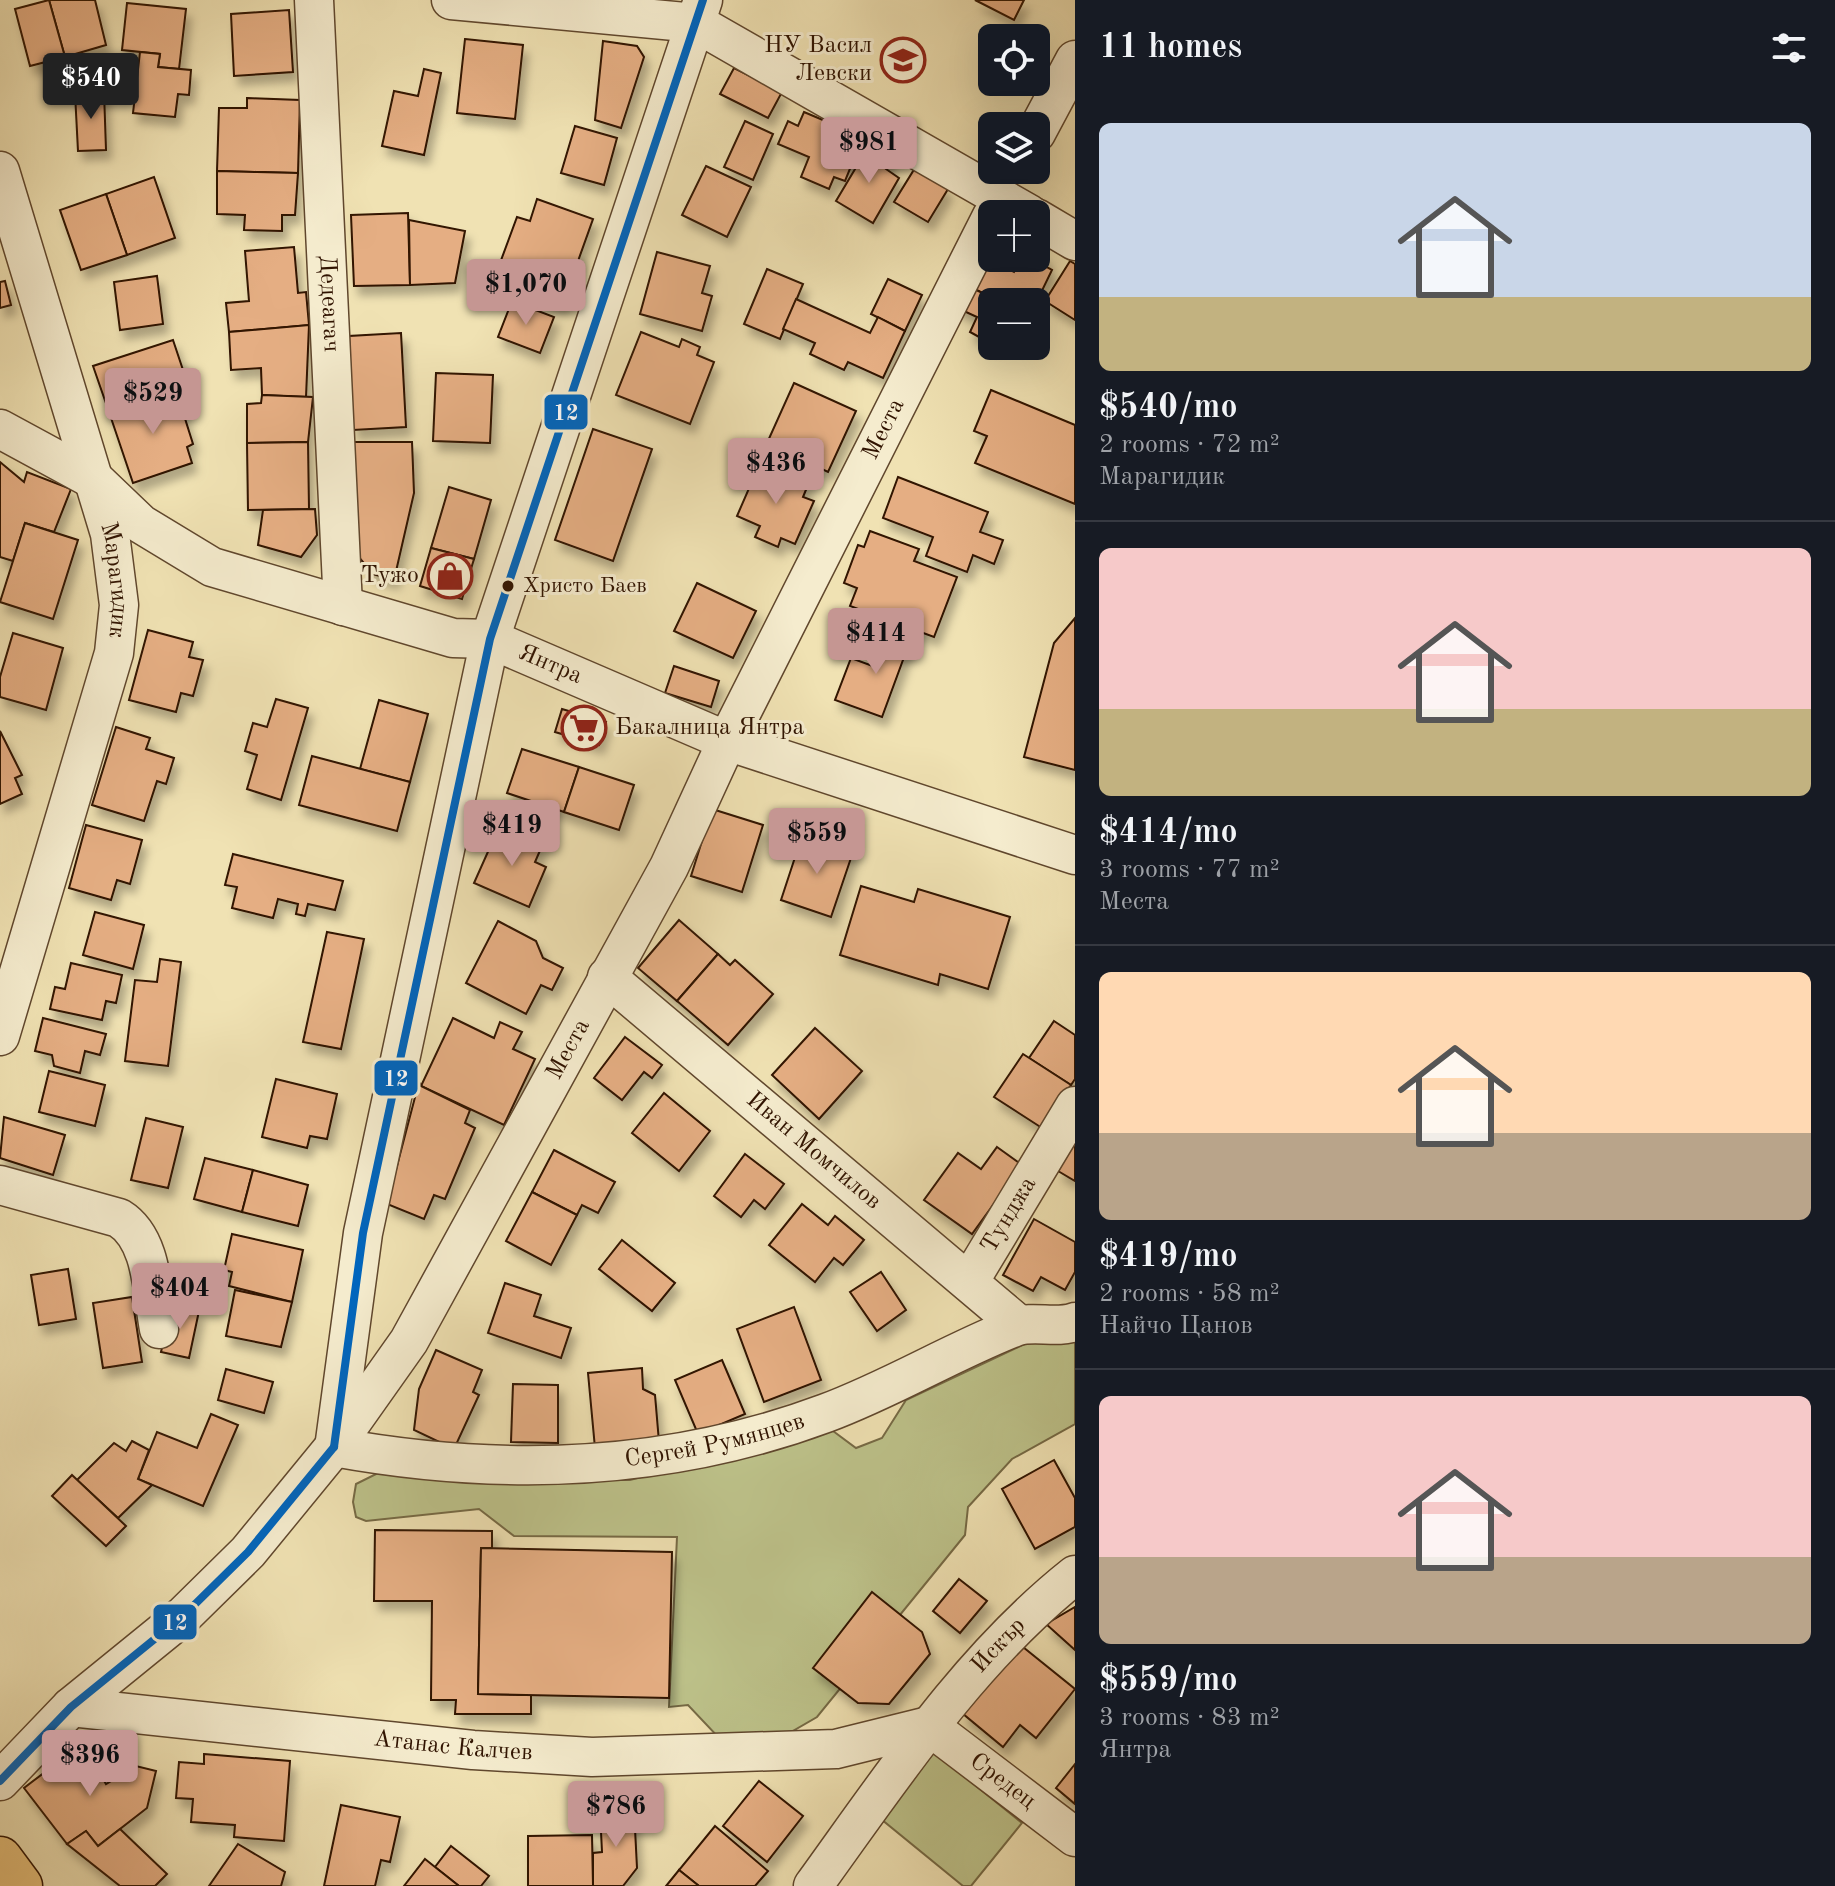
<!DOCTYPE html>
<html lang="en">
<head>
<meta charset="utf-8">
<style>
  :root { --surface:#171b24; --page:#242831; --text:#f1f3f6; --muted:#9ea1a6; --line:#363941; --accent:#c59692 }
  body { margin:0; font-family:"Old Standard TT",serif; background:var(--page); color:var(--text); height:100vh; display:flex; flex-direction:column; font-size:30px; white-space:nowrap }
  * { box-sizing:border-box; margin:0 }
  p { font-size:26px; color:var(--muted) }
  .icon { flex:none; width:44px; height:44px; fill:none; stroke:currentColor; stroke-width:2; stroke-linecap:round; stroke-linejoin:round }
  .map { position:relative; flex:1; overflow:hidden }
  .panel { display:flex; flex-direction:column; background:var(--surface); width:760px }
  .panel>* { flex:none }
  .fabs { position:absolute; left:978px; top:24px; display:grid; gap:16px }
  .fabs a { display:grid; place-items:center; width:72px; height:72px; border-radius:12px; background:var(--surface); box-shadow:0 8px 32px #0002; font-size:40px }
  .price { position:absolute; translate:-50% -68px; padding:0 18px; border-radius:8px; background:var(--accent); color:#111; font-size:26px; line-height:52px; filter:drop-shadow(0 2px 4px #0008) }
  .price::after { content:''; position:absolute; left:50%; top:48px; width:24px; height:18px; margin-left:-12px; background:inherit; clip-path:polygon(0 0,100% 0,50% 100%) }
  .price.selected { background:#222; color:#fff }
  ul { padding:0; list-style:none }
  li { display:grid; align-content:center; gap:16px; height:424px; padding:0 24px }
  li+li { border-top:2px solid var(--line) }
  li span { display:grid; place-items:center; height:248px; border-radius:12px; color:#555 }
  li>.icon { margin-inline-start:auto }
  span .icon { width:144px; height:144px; fill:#fffc; stroke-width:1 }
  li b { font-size:34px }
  h2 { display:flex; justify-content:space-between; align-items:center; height:96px; padding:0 24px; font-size:34px }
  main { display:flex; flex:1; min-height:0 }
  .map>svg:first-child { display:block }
</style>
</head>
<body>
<main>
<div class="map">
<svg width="1075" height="1886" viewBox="0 0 1075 1886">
  <defs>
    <filter id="shadow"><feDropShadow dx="5" dy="9" stdDeviation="4" flood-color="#0004"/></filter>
  </defs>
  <rect width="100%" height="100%" fill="#f0e2b3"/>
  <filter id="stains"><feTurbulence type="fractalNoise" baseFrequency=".0025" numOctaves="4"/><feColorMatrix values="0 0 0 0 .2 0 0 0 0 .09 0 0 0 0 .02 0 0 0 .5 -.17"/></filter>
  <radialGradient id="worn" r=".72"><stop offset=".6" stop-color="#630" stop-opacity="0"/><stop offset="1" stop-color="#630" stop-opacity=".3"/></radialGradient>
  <!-- green -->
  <g fill="#bdc28a" stroke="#766a45" stroke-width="2">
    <polygon points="1075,1336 1075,1424 1012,1459 968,1507 965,1535 817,1717 791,1732 720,1739 688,1705 669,1707 677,1537 514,1536 479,1509 366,1521 356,1517 353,1502 356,1484 378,1473 542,1480 630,1480 829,1428 856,1448 882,1438 906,1400 1029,1342"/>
    <polygon points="934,1752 1022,1823 971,1886 963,1886 881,1819"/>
  </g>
  <!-- building -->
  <g fill="#e5ae83" stroke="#301300" stroke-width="2" filter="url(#shadow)">
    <polygon points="49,0 95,0 106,45 65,57"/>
    <polygon points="49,0 65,57 30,66 15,9"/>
    <polygon points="975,0 1024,0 1014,20"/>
    <polygon points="127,3 186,9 179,69 158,67 160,54 122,50"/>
    <polygon points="289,10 293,72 234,76 231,14"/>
    <polygon points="465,39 523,45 515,119 457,113"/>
    <polygon points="603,41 637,46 644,57 621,128 595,120"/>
    <polygon points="140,52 160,54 158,67 191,70 189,95 178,94 175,117 133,113"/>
    <polygon points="734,68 782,92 768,118 720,94"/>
    <polygon points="424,69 441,73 424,155 382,146 394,91 418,96"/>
    <polygon points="104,92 106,150 78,151 75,93"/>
    <polygon points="247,98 300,100 298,173 217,171 219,108 247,108"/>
    <polygon points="804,112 863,137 845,181 834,177 829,189 801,177 809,157 778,144 788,121 798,126"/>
    <polygon points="745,121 773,134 753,180 724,167"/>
    <polygon points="575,126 617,138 604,185 561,173"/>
    <polygon points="870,144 893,157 886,169 899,178 873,223 836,201"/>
    <polygon points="706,166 751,187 727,237 682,215"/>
    <polygon points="915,168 948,189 928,222 894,202"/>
    <polygon points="217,171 298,173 295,215 282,215 282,231 244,230 245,215 217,214"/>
    <polygon points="154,177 175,238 127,255 106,194"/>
    <polygon points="106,194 127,255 81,270 60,210"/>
    <polygon points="537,199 593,219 562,306 493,282 517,217 530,221"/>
    <polygon points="408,213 410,285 354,286 351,215"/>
    <polygon points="409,220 465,231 455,283 410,285"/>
    <polygon points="294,247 298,293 306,292 309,325 229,332 226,303 249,301 245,251"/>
    <polygon points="657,252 710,266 702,293 712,296 702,331 640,314"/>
    <polygon points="1036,252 1048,259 1045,266 1052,270 1036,303 1001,302 964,284 979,254 1014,272 1021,258 1036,258"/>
    <polygon points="1070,261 1075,264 1075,320 1045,301"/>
    <polygon points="767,269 803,284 780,339 744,324"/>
    <polygon points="157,276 163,324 120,330 114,282"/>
    <polygon points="888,279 922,295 905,331 871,314"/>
    <polygon points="5,281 11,305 0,308 0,282"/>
    <polygon points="964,284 1001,302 992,302 992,344 970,332 977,317 953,306"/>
    <polygon points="796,299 870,333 878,317 905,331 883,378 848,362 844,370 810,354 815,343 783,329"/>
    <polygon points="512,301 554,317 540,353 498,337"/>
    <polygon points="309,325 306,397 262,395 261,368 231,370 229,332"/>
    <polygon points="641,332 679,347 682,339 700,347 697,355 714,362 690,424 616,395"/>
    <polygon points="401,333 406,427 353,430 349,336"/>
    <polygon points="173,340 188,385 109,412 93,366"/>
    <polygon points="436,373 493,375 490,443 433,441"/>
    <polygon points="794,383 856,411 828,472 767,443"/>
    <polygon points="176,390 193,444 187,447 192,463 133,483 109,412"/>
    <polygon points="991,390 1075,425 1075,504 975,463 987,436 974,431"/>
    <polygon points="262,395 313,397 308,442 247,443 247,404 261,403"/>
    <polygon points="593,429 652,449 613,561 555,540"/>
    <polygon points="308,442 309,509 248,510 247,443"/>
    <polygon points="351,442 412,442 414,493 394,580 373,574 357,555"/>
    <polygon points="0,462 24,482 27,472 71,489 54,532 25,523 13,561 0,557"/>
    <polygon points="760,463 808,485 803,497 814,501 795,544 781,538 778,547 755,537 760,526 737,516"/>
    <polygon points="898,477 988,512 980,532 1003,540 994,564 973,555 967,572 926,556 933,537 883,518"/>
    <polygon points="449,487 491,500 474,559 431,548"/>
    <polygon points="315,509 317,535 301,557 258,545 263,510"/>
    <polygon points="25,523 78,540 53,619 0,602"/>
    <polygon points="870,531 919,549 914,561 957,577 934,637 850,606 857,588 844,583 858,545 864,547"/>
    <polygon points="431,548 474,559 462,599 420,586"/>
    <polygon points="697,583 756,611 733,658 674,631"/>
    <polygon points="1075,618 1075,770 1024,757 1054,643"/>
    <polygon points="895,622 914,630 882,717 835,700 851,658 878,668"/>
    <polygon points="148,630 193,642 189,657 203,660 193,696 181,693 176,712 129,700"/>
    <polygon points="13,633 63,648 46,710 0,697 0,677"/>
    <polygon points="674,666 719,681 711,707 665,693"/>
    <polygon points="276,699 308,708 281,800 247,789 257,755 245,751 253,723 267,727"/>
    <polygon points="379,700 428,714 410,782 360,769"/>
    <polygon points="562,709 606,722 599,745 555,732"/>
    <polygon points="116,727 150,738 146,749 174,758 166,784 157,781 144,821 92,805"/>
    <polygon points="0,731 22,775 15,778 22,794 0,804"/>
    <polygon points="522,749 579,767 564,812 507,793"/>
    <polygon points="312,756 410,782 397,831 299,805"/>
    <polygon points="579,767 634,785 619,830 564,812"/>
    <polygon points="712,809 763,825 742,892 691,876"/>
    <polygon points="86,825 142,840 130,884 117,880 111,900 69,888"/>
    <polygon points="499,827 542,846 535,862 546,867 529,907 474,883"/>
    <polygon points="802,836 853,852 831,917 781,900"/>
    <polygon points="233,854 343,881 335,910 308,904 305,916 296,914 298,904 278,899 273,918 232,908 237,887 225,885"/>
    <polygon points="861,886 914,902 918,889 1010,917 988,989 940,974 938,985 840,955"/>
    <polygon points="95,912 144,925 133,969 83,955"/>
    <polygon points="679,920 718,954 677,1001 638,968"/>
    <polygon points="498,921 536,941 543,958 563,968 552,990 541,985 526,1014 466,983"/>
    <polygon points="327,932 364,939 341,1049 303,1042"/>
    <polygon points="718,954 730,965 735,960 773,994 728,1045 677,1001"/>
    <polygon points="160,959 181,962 168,1066 125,1061 135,980 157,982"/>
    <polygon points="71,963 122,975 116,1003 106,1001 102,1020 50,1009 55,987 65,989"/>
    <polygon points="43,1018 106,1034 100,1055 85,1051 80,1073 54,1066 52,1055 35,1051"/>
    <polygon points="453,1018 494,1038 500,1022 522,1032 513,1049 535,1059 504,1125 421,1086"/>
    <polygon points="1054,1021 1075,1035 1075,1079 1071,1085 1029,1058"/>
    <polygon points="815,1028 862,1071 819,1119 772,1075"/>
    <polygon points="625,1037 662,1065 652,1078 644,1072 622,1100 594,1078"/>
    <polygon points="1023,1054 1071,1085 1042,1128 994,1097"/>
    <polygon points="49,1071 105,1085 95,1126 39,1112"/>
    <polygon points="276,1079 337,1094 327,1139 310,1136 307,1148 262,1137"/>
    <polygon points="419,1082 421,1086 470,1110 465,1123 475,1128 445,1199 434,1195 424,1219 387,1204"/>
    <polygon points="664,1093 710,1131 679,1171 632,1133"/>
    <polygon points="4,1117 65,1135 53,1175 0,1158"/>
    <polygon points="146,1118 183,1127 168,1188 131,1180"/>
    <polygon points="1075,1141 1075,1181 1058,1171"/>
    <polygon points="997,1147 1022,1165 972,1234 924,1200 958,1153 981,1169"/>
    <polygon points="554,1150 615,1182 598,1213 582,1205 577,1215 532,1192"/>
    <polygon points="745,1154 784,1184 765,1209 754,1200 741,1217 714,1196"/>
    <polygon points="205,1158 253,1170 242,1212 194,1199"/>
    <polygon points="253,1170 308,1185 298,1226 242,1212"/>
    <polygon points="532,1192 577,1215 551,1265 506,1241"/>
    <polygon points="802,1204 828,1225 835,1216 864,1240 843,1265 834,1258 815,1282 769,1245"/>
    <polygon points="1034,1219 1075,1242 1075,1272 1065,1290 1041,1277 1033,1291 1003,1275"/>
    <polygon points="232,1234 303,1250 292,1302 229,1286 232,1272 224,1270"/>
    <polygon points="622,1240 675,1283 652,1311 599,1269"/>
    <polygon points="68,1269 76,1319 39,1325 31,1275"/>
    <polygon points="881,1272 906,1310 877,1331 850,1292"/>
    <polygon points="505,1283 541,1295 534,1316 571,1328 561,1358 488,1333"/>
    <polygon points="235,1290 292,1302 281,1347 226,1336"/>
    <polygon points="132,1297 142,1362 103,1368 93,1303"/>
    <polygon points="172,1304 199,1311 189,1358 161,1352"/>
    <polygon points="794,1307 821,1380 764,1402 737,1329"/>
    <polygon points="436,1350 482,1370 473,1392 479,1395 454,1449 414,1430 419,1389"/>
    <polygon points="722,1360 745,1414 698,1434 675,1380"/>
    <polygon points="642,1368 643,1389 655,1395 659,1442 595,1448 588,1373"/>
    <polygon points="226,1369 273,1382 264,1413 218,1400"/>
    <polygon points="513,1384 558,1385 558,1443 511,1442"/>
    <polygon points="211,1414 238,1425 203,1506 138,1479 157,1432 197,1448"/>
    <polygon points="132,1441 149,1450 138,1479 152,1485 118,1518 77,1480 114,1443 126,1451"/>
    <polygon points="1054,1460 1075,1498 1075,1527 1035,1549 1002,1489"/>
    <polygon points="72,1475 126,1526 106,1546 52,1496"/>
    <polygon points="375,1530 492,1531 492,1548 481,1548 478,1694 531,1695 531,1714 455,1714 456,1700 431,1700 432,1601 374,1601"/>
    <polygon points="481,1548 672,1552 669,1698 478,1694"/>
    <polygon points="959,1579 987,1601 960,1633 933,1611"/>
    <polygon points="872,1592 922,1632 930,1654 889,1704 858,1703 813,1668"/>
    <polygon points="1075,1607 1075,1650 1046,1624"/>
    <polygon points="1018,1643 1075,1689 1036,1738 1020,1725 1003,1747 962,1713"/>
    <polygon points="204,1754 290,1761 284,1841 234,1837 235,1825 191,1822 193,1799 176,1798 179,1762 204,1764"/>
    <polygon points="89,1755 106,1784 136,1766 156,1771 147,1808 98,1846 86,1831 67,1844 24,1788 66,1756"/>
    <polygon points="1075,1764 1075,1804 1056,1788"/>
    <polygon points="759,1781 803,1816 767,1862 723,1826"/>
    <polygon points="341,1805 400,1817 390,1862 381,1860 375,1886 324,1886"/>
    <polygon points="634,1809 637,1868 623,1886 593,1886 593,1853 602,1852 600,1811"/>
    <polygon points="715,1826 768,1871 755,1886 699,1886 679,1870"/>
    <polygon points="120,1829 167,1874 155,1886 120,1886 67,1844 86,1831 98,1846"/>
    <polygon points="592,1835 593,1886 528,1886 528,1836"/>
    <polygon points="238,1844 285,1872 281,1886 209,1886"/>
    <polygon points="451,1846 489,1876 481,1886 459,1886 435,1867"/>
    <polygon points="425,1859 435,1867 459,1886 404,1886"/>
    <polygon points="679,1870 699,1886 666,1886"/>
  </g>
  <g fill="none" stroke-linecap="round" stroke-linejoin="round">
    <!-- minor casing -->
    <g stroke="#60472d" stroke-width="41">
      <g id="minor">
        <path id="s1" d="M 314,0 L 343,606"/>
        <polyline points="451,0 696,23 1029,214"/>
        <polyline points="1036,133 1075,60"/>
        <path id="s2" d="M 0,171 L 110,534 L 119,605 L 114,653 L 0,1036"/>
        <polyline points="1036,218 1075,241"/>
        <path id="s3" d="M 0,429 L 96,481 L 141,524 L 212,567 L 453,638 L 490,639 L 727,741 L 1075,855"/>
        <path id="s4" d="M 607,977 L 1019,1325"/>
        <path d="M 0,1185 L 119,1218 C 153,1239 152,1293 159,1329"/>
        <path id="s5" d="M 969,1282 L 1075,1106"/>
        <polyline points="335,1441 363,1233 490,639 703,0"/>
        <path id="s6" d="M 334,1447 C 499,1477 668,1472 826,1413 C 891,1389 951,1352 1015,1327 C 1033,1320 1056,1329 1075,1322"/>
        <path id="s7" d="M 71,1707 L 473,1750 L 592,1757 L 836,1749 L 929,1726"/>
        <path id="s8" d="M 929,1726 L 1075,1837"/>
        <path id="s9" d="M 0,1781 L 71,1707 L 183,1616 L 248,1552 L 334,1447 L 409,1341 L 669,867 L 727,741 L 992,216"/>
        <path id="s10" d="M 813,1886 C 892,1777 969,1659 1075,1575"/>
      </g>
    </g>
    <!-- major casing -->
    <g stroke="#301300" stroke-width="47">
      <polyline id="major" points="0,1859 20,1886"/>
    </g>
    <!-- minor -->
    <use href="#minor" stroke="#f5ecce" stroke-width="38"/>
    <!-- major -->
    <use href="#major" stroke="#e8c17a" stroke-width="44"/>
    <!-- bus-1 casing -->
    <g stroke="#f5ecce" stroke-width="14">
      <g id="bus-1">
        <polyline points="334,1447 363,1233 490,639 703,0"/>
        <polyline points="0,1781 71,1707 183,1616 248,1552 334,1447"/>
      </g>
    </g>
    <!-- bus-1 -->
    <use href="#bus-1" stroke="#0065bd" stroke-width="8"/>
  </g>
  <!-- icons -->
  <defs>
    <g id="school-ring" transform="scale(2.3)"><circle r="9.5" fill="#f5ecce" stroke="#8f2418" stroke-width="1.5"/><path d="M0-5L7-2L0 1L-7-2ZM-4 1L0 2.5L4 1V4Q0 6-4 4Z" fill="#8f2418"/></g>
    <g id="shop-ring" transform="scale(2.3)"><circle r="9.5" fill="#f5ecce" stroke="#8f2418" stroke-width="1.5"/><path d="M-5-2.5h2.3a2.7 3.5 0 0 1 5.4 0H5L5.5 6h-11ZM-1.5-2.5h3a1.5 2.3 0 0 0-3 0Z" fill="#8f2418"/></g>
    <g id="supermarket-ring" transform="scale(2.3)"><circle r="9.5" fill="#f5ecce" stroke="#8f2418" stroke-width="1.5"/><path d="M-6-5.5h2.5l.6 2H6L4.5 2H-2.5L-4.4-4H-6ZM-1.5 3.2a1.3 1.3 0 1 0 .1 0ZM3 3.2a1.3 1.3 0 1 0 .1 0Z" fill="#8f2418"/></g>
  </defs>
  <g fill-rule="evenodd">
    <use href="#school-ring" x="903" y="60"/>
    <use href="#shop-ring" x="450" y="576"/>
    <use href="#supermarket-ring" x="584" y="728"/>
  </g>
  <!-- markers -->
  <circle fill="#301300" stroke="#f5ecce" stroke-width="3" cx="508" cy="586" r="7"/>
  <g text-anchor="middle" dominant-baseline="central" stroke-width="6" stroke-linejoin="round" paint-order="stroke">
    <!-- bus labels -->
    <g font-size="22" fill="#301300" stroke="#f5ecce" text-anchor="start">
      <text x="523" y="586">Христо Баев</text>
    </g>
    <!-- poi labels -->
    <g font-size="24" fill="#301300" stroke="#f5ecce" text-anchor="end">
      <text x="872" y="46">НУ Васил<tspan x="872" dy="28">Левски</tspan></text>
      <text x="419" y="576">Тужо</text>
      <text x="615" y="728" text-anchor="start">Бакалница Янтра</text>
    </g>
    <!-- street labels -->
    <g font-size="24" fill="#301300" stroke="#f5ecce">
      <text stroke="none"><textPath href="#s1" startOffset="304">Дедеагач</textPath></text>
      <text stroke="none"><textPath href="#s9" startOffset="1632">Места</textPath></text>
      <text stroke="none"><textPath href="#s2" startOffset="426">Марагидик</textPath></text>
      <text stroke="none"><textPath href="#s3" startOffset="608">Янтра</textPath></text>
      <text stroke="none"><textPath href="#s9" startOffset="936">Места</textPath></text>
      <text stroke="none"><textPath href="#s4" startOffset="270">Иван Момчилов</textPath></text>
      <text stroke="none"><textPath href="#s5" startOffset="78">Тунджа</textPath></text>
      <text stroke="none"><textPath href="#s6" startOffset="384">Сергей Румянцев</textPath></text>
      <text stroke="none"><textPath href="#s10" startOffset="304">Искър</textPath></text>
      <text stroke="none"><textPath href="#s7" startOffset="384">Атанас Калчев</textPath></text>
      <text stroke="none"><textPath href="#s8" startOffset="92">Средец</textPath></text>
    </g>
  </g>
  <g stroke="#f5ecce" stroke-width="3">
    <rect x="543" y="393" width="46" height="38" rx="8" fill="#0065bd"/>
    <rect x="373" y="1059" width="46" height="38" rx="8" fill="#0065bd"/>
    <rect x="152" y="1603" width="46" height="38" rx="8" fill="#0065bd"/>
  </g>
  <g font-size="22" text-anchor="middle" font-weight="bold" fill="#fff">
    <text x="566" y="420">12</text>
    <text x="396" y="1086">12</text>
    <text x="175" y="1630">12</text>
  </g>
  <rect width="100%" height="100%" filter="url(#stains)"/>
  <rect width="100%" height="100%" fill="url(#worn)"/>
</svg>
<div class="fabs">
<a><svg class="icon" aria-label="locate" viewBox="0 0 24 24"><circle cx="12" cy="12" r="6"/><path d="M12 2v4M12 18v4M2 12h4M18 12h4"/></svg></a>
<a><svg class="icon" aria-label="layers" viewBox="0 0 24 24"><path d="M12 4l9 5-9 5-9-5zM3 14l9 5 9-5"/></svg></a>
<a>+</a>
<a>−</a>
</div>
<b class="price selected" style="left:91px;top:121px">$540</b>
<b class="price" style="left:869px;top:185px">$981</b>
<b class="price" style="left:526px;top:327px">$1,070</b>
<b class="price" style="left:153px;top:436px">$529</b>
<b class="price" style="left:776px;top:506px">$436</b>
<b class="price" style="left:876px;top:676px">$414</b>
<b class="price" style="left:512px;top:868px">$419</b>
<b class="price" style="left:817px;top:876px">$559</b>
<b class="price" style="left:180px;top:1331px">$404</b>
<b class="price" style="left:90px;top:1798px">$396</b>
<b class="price" style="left:616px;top:1849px">$786</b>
</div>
<section class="panel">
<h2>11 homes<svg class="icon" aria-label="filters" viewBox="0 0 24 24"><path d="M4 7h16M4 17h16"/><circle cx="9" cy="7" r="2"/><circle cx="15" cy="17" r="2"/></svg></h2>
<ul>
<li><span style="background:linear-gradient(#c9d6e8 70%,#c2b280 0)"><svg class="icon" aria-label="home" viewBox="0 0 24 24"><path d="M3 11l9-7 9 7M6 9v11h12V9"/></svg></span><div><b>$540/mo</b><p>2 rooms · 72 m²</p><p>Марагидик</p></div></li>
<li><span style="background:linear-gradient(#f6c9c9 65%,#c2b280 0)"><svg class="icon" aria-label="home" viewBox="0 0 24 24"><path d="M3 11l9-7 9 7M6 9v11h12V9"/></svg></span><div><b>$414/mo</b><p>3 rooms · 77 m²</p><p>Места</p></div></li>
<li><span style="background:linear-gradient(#ffd9b3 65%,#b9a48a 0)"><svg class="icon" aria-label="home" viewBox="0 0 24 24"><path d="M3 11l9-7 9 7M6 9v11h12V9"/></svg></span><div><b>$419/mo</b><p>2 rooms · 58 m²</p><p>Найчо Цанов</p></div></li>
<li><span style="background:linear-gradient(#f6c9c9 65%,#b9a48a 0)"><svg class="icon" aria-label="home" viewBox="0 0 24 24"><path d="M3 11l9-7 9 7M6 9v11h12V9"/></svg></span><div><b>$559/mo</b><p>3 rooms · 83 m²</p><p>Янтра</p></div></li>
</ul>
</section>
</main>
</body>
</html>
